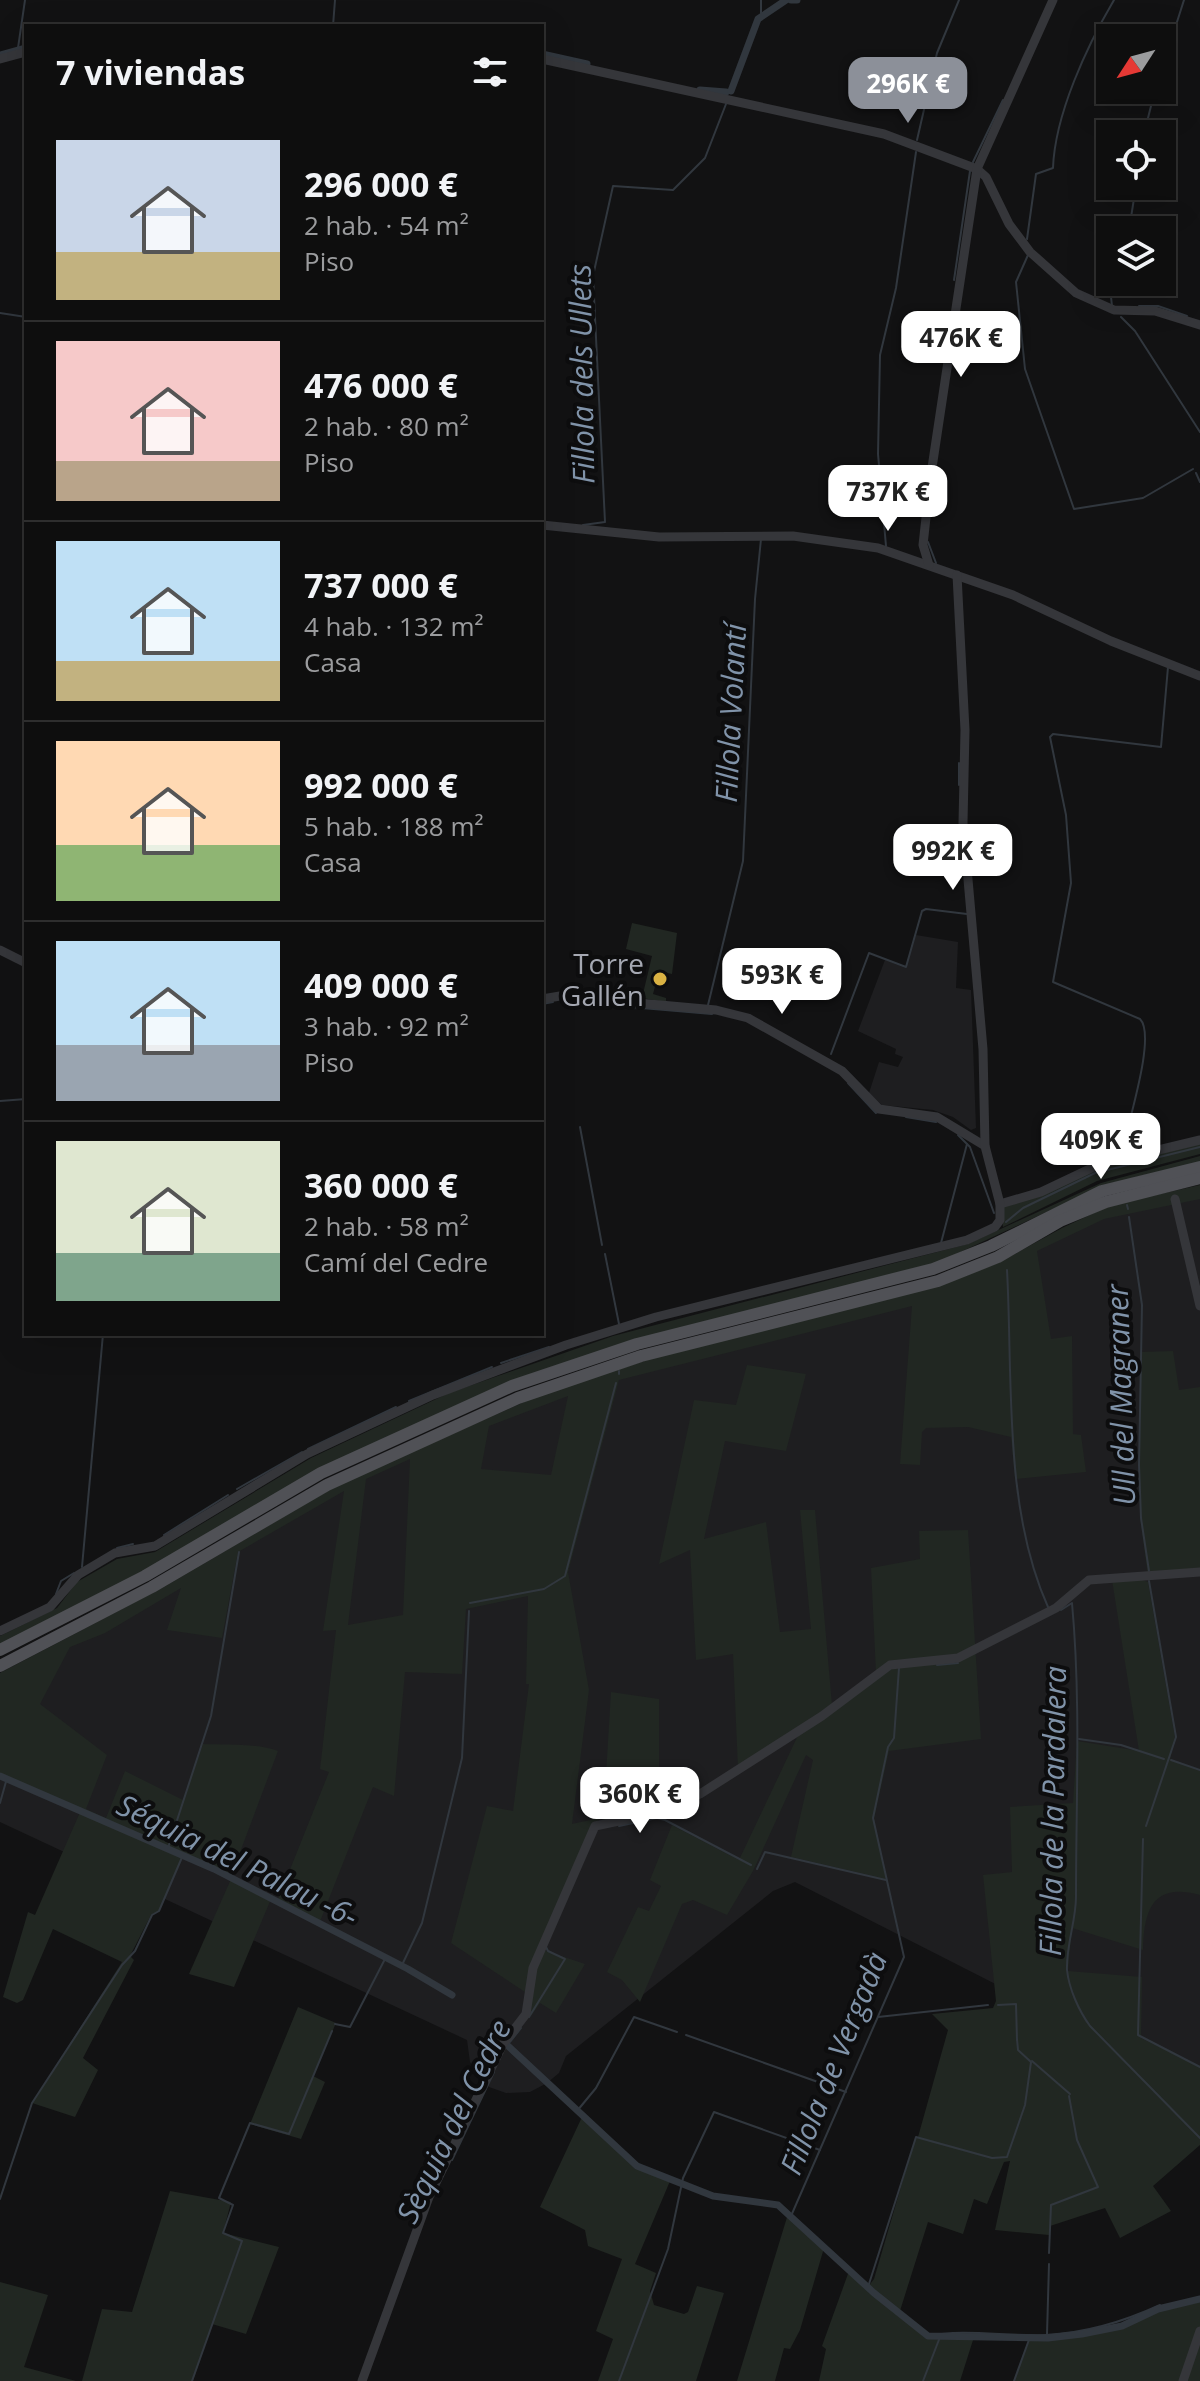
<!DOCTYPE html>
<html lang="es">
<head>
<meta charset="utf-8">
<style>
  :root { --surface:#0e0e0e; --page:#1c1c1c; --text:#f1f3f6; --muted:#9b9c9e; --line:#2e2e2e; --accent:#8c9099 }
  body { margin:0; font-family:"Open Sans",sans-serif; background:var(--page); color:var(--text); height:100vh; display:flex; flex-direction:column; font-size:30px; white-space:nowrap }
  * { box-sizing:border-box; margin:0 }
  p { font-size:26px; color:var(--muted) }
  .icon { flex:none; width:44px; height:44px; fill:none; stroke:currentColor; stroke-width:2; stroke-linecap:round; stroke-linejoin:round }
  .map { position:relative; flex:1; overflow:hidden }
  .sheet { position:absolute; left:24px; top:24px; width:520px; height:1312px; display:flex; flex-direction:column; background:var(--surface); border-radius:0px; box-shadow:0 8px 32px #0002,0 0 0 2px var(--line) }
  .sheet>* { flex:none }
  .needle { width:52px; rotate:234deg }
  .fabs { position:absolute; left:1096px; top:24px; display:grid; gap:16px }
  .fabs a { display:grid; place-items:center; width:80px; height:80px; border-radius:0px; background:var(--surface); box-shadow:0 8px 32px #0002,0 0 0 2px var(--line); font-size:40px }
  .price { position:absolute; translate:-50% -68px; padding:0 18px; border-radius:16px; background:#fff; color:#222; font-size:26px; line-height:52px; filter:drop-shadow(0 2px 4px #0008) }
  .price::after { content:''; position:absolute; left:50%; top:48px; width:24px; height:18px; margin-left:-12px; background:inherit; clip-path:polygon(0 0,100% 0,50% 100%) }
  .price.active { background:var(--accent); color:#fff }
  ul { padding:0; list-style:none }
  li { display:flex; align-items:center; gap:24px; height:200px; padding:0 32px }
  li+li { border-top:2px solid var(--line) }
  li span { display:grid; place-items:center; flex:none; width:224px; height:160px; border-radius:0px; color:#555 }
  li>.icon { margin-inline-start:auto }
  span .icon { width:96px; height:96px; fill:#fffc; stroke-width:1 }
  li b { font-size:34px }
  h2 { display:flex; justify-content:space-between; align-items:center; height:96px; padding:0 32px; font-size:34px }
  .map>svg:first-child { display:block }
</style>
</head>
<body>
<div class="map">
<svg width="1200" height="2381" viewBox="0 0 1200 2381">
  <rect width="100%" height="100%" fill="#121213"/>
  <!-- built -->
  <g fill="#1e1e20">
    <polygon points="916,935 958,942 956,988 971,990 976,1128 971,1130 953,1117 933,1110 882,1105 869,1093 879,1062 898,1067 903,1057 895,1054 896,1049 858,1031 885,960 906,968"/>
    <polygon points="1200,1188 1200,2088 795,1882 773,1891 566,2056 559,2073 547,2083 530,2092 506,2093 489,2087 480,2078 470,2062 467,2040 0,1822 0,1673 166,1588 312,1500 570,1386 926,1292 986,1271 1090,1216"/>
  </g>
  <!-- green -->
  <g fill="#212722" fill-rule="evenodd">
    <polygon points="632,923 677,933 672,974 659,971 653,994 666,998 666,1002 642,998 652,956 626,949"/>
    <polygon points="1200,1143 1200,1154 1097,1181 1003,1227 1001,1208 1099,1169"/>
    <polygon points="1200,1156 1200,1163 1136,1177 1085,1194 939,1262 509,1383 324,1466 142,1572 0,1645 0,1636 57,1608 77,1582 117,1559 155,1552 311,1458 449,1393 613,1336 968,1244 1101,1183"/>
    <path d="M 1200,1185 L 1200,1199 L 1104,1219 L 1037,1251 L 1051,1339 L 1072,1336 L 1073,1434 L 1081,1435 L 1086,1472 L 1015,1479 L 1011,1437 L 968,1427 L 926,1428 L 922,1432 L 920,1465 L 900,1464 L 912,1306 L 619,1380 L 568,1572 L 589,1690 L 572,1824 L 599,1818 L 543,1950 L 585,1964 L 556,2013 L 540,2003 L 531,2016 L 528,2015 L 531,1996 L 451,1943 L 487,1806 L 513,1811 L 529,1684 L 526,1684 L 528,1596 L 466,1609 L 462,1674 L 405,1672 L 394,1796 L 373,1787 L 319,1924 L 277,1902 L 329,1772 L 320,1769 L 336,1630 L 323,1631 L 344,1491 L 238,1552 L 222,1638 L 167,1630 L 181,1588 L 105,1633 L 70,1647 L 40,1704 L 107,1755 L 86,1809 L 106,1818 L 125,1771 L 183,1800 L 203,1744 C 227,1745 256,1743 278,1751 L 230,1879 L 182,1857 L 159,1911 L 151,1915 L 130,1956 L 134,1960 L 83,2058 L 98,2070 L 75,2117 L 32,2103 L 122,1962 L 53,1929 L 23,2000 L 17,2003 L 3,1997 L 28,1912 L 35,1915 L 81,1810 L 0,1777 L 0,1673 L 164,1587 L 338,1485 L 533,1398 L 662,1355 L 947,1283 L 1000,1262 L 1062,1228 L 1111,1205 ZM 568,1396 L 551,1475 L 481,1469 L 489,1426 ZM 410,1459 L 403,1615 L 348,1625 L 366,1479 Z"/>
    <polygon points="1173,1351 1179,1390 1200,1387 1200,1571 1148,1576 1140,1518 1140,1352"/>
    <polygon points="747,1365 806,1374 786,1451 725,1441 704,1539 766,1522 780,1632 811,1629 800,1510 815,1510 832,1705 738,1769 733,1654 696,1660 690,1550 659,1564 694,1400 736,1405"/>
    <polygon points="968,1530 981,1739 889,1751 874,1819 886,1879 791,1857 813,1760 806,1755 753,1871 727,1915 693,1900 682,1904 640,2002 622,1980 607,1972 638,1907 649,1911 661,1886 650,1880 672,1825 739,1860 801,1729 876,1673 871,1568 920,1559 919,1531"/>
    <path d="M 1136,1578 L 1148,1582 L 1175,1737 L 1170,1760 L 1200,1771 L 1200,1895 C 1152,1882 1144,1911 1143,1950 L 1072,1928 L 1068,1971 L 1142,1977 L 1141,2038 L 1200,2066 L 1200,2145 L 1153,2186 L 1171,2211 L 1120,2238 L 1105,2208 L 1050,2226 L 1049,2235 L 995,2230 L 1010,2161 L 1004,2162 L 987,2204 L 974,2199 L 963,2234 L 928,2222 L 899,2314 L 927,2336 L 974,2337 L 960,2381 L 819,2381 L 826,2349 L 822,2346 L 849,2271 L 867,2288 L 874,2279 L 915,2139 L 918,2137 L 948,2030 L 932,2014 L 993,2008 L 996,2001 L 983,1875 L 1012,1872 L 1010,1807 L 1073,1803 L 1077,1741 L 1139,1751 L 1112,1580 Z"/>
    <polygon points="611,1692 659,1699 659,1809 603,1824"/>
    <polygon points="231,1879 271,1899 234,1987 189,1974"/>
    <polygon points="298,2007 336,2023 313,2076 325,2082 301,2139 250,2124"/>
    <polygon points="582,2117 636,2167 670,2181 635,2264 656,2273 650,2291 654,2305 684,2314 688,2312 697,2286 724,2293 696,2381 598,2381 613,2339 596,2331 622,2259 588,2246 585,2230 540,2207"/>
    <polygon points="170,2191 231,2202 223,2233 279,2247 246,2334 212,2324 193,2381 82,2381 102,2309 132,2312"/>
    <polygon points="788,2214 824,2248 800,2330 790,2349 784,2348 775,2381 737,2381"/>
    <polygon points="0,2282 48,2295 24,2367 76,2381 0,2381"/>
    <path d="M 1200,2299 L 1200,2381 L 1014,2381 L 1029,2338 C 1096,2339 1138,2314 1200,2299 Z"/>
  </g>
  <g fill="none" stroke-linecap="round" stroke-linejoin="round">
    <!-- stream -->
    <g stroke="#31373e" stroke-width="2">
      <polyline points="761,0 761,14"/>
      <polyline points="333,26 335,0"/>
      <polyline points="18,48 25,0"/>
      <polyline points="1162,69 1184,0"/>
      <polyline points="1144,134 1155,90"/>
      <polyline points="917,140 937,53 959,0"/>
      <polyline points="973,162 1003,100"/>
      <polyline points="1129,230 1136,186"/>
      <path d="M 1027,239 L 1036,174 L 1053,168 C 1055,114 1087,46 1114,0"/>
      <polyline points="1028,255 1016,282 1025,369 1074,509 1143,498 1193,469"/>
      <polyline points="954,280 970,171"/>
      <polyline points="1112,306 1111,297 1117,282"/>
      <polyline points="1139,306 1158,306 1187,316"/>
      <polyline points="0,313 26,317"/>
      <polyline points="1121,317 1135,331 1200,432"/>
      <polyline points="1196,473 1200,482"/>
      <polyline points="583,525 605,522 593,276 613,186 673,190 705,158 726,104"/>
      <polyline points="928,542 936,563"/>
      <polyline points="886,546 878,454 880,355 896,288 916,152"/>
      <polyline points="959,785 959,763"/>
      <polyline points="542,1004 553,1002"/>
      <polyline points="607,1005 712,1014"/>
      <polyline points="708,1005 743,861 755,599 761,539"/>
      <polyline points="831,1054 869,953 906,967 922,911 926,909 967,914"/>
      <polyline points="848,1083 876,1113"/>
      <polyline points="0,1101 26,1099"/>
      <polyline points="906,1117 936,1122"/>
      <polyline points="580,1127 602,1245"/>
      <polyline points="958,1135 970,1147 994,1213"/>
      <path d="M 1122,1153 C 1126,1128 1157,1036 1140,1019 L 1053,982 L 1071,883 L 1066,815 L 1050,737 L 1053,734 L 1161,747 L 1168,667"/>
      <polyline points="1127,1205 1128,1209"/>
      <polyline points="1129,1217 1142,1305 1139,1465 1141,1518 1149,1571"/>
      <polyline points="1006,1222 1023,1208 1095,1173 1200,1147"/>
      <polyline points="941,1243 967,1144"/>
      <polyline points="605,1254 619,1324"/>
      <path d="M 1007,1270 C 1013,1379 1003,1507 1048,1607"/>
      <polyline points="501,1363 549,1347"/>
      <polyline points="619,1374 619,1371"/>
      <polyline points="409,1401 492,1367"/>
      <polyline points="308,1449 396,1407"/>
      <polyline points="237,1489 302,1452"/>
      <polyline points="164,1535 228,1495"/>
      <polyline points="117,1548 133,1544"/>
      <polyline points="82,1567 103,1334"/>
      <polyline points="56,1594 61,1581 74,1573"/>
      <polyline points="470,1603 544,1589 565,1576 616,1383"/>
      <path d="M 1061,1610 L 1072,1603 C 1081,1701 1076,1799 1076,1897 C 1076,1921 1066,1945 1067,1970 C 1069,1989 1079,2011 1090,2026 L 1200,2138"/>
      <polyline points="937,1665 958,1663"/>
      <polyline points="1079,1739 1121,1745 1164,1759"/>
      <polyline points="1171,1760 1200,1770"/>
      <polyline points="0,1803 7,1778"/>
      <polyline points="619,1826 657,1818 665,1820 751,1865"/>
      <polyline points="1146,1826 1176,1737 1149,1581"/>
      <polyline points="1143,1839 1138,2035 1200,2067"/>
      <polyline points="168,1848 211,1716 239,1552"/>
      <polyline points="757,1869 765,1852 886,1880"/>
      <polyline points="402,1965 422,1923 462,1758 469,1611"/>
      <polyline points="998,2005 1016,2004 1017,2040"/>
      <polyline points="529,2017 565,1959 548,1951 546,1947"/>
      <polyline points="878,2017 988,2005"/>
      <polyline points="335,2024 350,2027 386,1957"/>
      <polyline points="686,2035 846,2092"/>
      <polyline points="510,2042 521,2028"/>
      <polyline points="1032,2061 1070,2094"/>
      <polyline points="577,2111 596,2088 634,2017 677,2032"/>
      <polyline points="452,2160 494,2072"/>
      <polyline points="0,2199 32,2103 122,1965 135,1951 152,1915 159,1911 183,1855"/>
      <polyline points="791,2216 904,1957 873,1818 888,1747 894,1738 899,1668"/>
      <polyline points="1049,2253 1051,2205 1098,2187 1077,2140 1069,2096"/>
      <polyline points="868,2287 916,2137 992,2158 1007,2157 1025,2105 1031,2062 1018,2050 1017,2039"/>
      <polyline points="1047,2334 1049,2264"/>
      <path d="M 928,2336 C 964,2328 1008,2337 1046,2335 C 1087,2333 1123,2322 1160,2305"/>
      <polyline points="192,2381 242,2241 223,2233 233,2205 219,2198 250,2123 289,2134 332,2031"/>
      <polyline points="619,2381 668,2249 683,2178 714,2112 820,2150"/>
      <polyline points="923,2381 940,2337"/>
      <polyline points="1014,2381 1030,2337"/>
    </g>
    <!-- canal -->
    <g stroke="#31373e" stroke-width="7">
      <polyline points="791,0 797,0"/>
      <polyline points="542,54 587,64"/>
      <polyline points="0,55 26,48"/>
      <polyline points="700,90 726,92"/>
      <polyline points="731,91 758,19 786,0"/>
      <polyline points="0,1776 214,1869 408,1969 452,1995"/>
      <polyline points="507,2045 637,2166 713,2196 778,2205 874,2293 928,2336 1048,2338 1082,2334 1122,2326 1158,2309 1200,2299"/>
    </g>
    <!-- minor -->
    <g stroke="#35363a" stroke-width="9">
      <polyline points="0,59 26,52"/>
      <polyline points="542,59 884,134 977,169 986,177 1009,224 1030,252 1076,293 1114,310 1155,311 1200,325"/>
      <polyline points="542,525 659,537 793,536 878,548 1013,595 1111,641 1200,676"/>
      <polyline points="929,565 923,545 930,481 977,169 1053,0"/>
      <polyline points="0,950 26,963"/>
      <polyline points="542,999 560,996 716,1010 748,1018 842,1071 879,1109 937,1117 985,1146"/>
      <polyline points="1175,1199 1200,1306"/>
      <polyline points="1000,1204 1041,1192 1100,1164 1200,1140"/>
      <polyline points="0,1631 50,1607 78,1575 115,1553 155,1546 307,1454 433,1395 566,1345 656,1317 967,1240 995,1227 1000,1220 1000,1204 985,1146 983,1049 963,823 965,730 957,575"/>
      <polyline points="362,2381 429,2197 503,2044 526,2014 533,1968 595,1826 657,1813 700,1794 822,1716 890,1665 958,1658 1056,1608 1089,1580 1200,1572"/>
      <polyline points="1183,2381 1200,2331"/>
    </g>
    <!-- major -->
    <g stroke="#505156" stroke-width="12">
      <polyline points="0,1650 145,1576 321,1473 512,1386 637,1344 933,1269 991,1246 1102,1191 1200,1167"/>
      <polyline points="0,1666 152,1587 327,1485 518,1398 641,1356 938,1281 998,1257 1060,1221 1106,1202 1200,1178"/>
    </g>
  </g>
  <!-- markers -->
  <circle fill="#dab243" stroke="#0d0d0e" stroke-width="3" cx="660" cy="979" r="8"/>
  <g text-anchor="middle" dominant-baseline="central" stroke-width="8" stroke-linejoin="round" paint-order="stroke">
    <!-- poi labels -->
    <g font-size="28" fill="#a5a8b2" stroke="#0d0d0e" text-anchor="end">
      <text x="644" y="963">Torre<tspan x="644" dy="32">Gallén</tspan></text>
    </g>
    <!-- water labels -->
    <g font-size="30" font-style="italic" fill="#8093a9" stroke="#0d0d0e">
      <text transform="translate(581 374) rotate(-91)">Fillola dels Ullets</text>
      <text transform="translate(730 713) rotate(-87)">Fillola Volantí</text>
      <text transform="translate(1120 1395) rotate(-92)">Ull del Magraner</text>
      <text transform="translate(1052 1811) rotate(-89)">Fillola de la Pardalera</text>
      <text transform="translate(238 1860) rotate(26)">Séquia del Palau -6-</text>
      <text transform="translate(833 2063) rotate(-68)">Fillola de Vergadà</text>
      <text transform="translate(453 2121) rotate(-64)">Sèquia del Cedre</text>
    </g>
  </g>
</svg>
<div class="fabs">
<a><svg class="needle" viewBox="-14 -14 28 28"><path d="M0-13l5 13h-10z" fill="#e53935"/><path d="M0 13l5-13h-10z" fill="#9b9c9e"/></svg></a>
<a><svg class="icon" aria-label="locate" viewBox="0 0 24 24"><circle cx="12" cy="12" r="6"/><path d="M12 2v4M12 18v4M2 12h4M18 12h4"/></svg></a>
<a><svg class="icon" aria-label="layers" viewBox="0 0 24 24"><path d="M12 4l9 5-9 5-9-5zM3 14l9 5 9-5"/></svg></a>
</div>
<b class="price active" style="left:908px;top:125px">296K €</b>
<b class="price" style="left:961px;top:379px">476K €</b>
<b class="price" style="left:888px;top:533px">737K €</b>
<b class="price" style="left:953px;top:892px">992K €</b>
<b class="price" style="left:782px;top:1016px">593K €</b>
<b class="price" style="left:1101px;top:1181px">409K €</b>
<b class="price" style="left:640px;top:1835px">360K €</b>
<section class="sheet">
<h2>7 viviendas<svg class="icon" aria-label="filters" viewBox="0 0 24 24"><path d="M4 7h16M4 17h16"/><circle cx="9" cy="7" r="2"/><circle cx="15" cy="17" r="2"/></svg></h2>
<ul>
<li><span style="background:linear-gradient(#c9d6e8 70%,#c2b280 0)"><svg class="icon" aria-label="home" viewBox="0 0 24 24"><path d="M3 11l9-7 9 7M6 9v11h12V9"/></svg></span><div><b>296 000 €</b><p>2 hab. · 54 m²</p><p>Piso</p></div></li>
<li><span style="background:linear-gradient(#f6c9c9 75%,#b9a48a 0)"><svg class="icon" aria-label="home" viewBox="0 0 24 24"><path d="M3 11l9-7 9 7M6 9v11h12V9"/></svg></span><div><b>476 000 €</b><p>2 hab. · 80 m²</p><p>Piso</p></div></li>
<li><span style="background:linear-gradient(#bfe0f5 75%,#c2b280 0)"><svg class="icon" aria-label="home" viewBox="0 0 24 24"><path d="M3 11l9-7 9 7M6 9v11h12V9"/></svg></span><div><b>737 000 €</b><p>4 hab. · 132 m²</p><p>Casa</p></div></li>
<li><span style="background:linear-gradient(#ffd9b3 65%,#8fb573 0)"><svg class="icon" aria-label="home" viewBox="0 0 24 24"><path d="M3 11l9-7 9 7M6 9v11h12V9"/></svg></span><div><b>992 000 €</b><p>5 hab. · 188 m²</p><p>Casa</p></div></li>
<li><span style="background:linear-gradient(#bfe0f5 65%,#9aa5b1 0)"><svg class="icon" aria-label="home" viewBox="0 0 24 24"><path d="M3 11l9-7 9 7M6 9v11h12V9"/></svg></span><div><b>409 000 €</b><p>3 hab. · 92 m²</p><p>Piso</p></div></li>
<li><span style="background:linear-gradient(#dfe7d0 70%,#7fa58c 0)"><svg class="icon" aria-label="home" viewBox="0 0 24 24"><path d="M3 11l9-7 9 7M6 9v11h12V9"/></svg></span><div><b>360 000 €</b><p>2 hab. · 58 m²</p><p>Camí del Cedre</p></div></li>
</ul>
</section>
</div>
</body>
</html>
